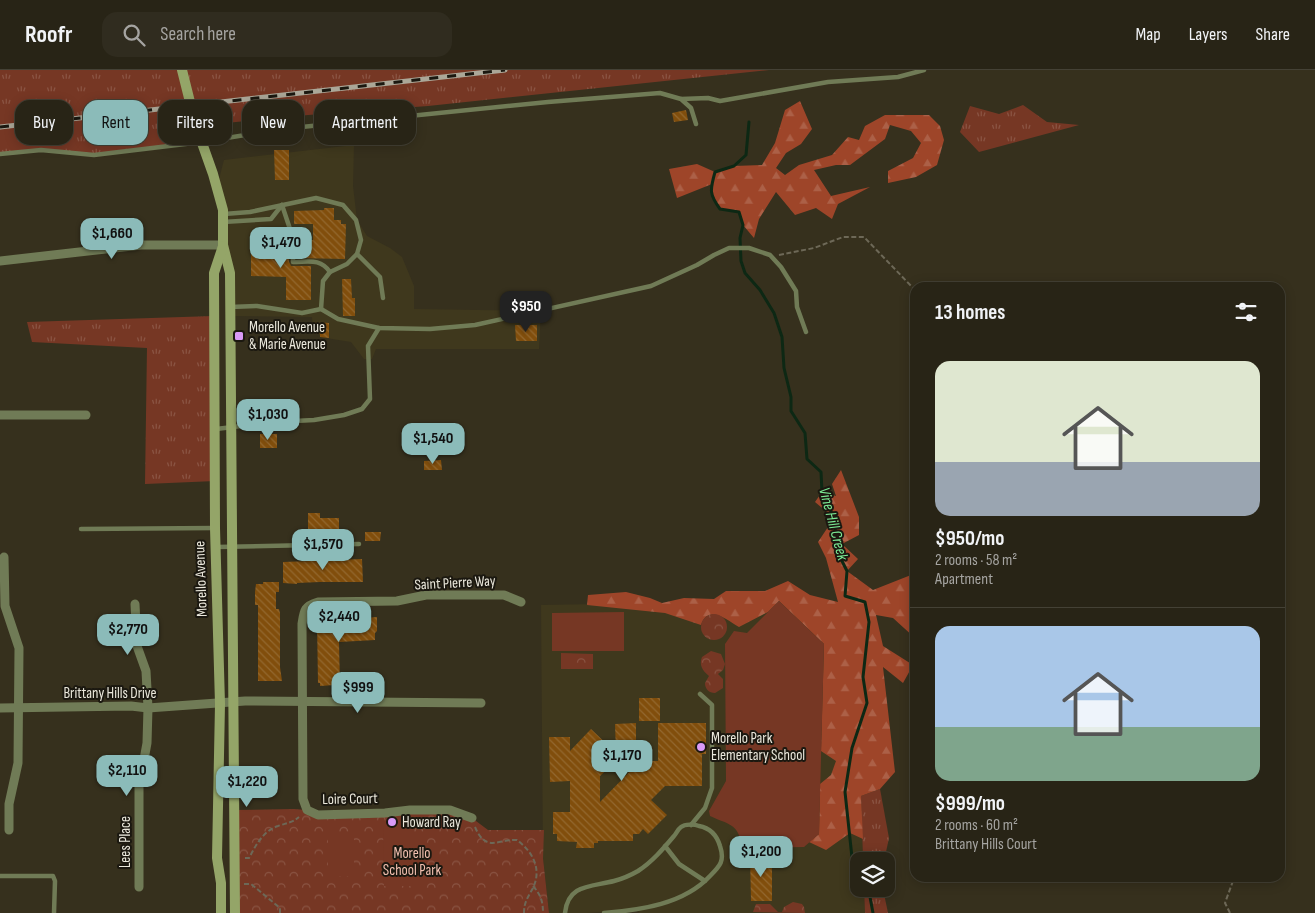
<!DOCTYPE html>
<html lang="en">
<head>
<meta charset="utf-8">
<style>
  :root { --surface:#282416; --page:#302c1f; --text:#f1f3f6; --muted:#a5a4a1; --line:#444135; --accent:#8bbbb9 }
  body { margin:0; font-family:"Sofia Sans Condensed",sans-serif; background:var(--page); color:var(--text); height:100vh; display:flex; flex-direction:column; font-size:19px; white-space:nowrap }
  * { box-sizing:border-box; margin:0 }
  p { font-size:16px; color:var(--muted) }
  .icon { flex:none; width:28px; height:28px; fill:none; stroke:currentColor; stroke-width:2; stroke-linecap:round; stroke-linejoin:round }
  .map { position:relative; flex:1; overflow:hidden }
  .side { position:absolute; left:910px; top:212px; width:375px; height:600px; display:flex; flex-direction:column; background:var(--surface); border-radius:15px; box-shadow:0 2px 12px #0003,0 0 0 1px var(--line) }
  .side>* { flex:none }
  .guide { position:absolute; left:15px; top:30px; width:475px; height:45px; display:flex; gap:10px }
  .tools { position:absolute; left:850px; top:782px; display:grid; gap:10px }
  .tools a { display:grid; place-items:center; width:45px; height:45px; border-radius:10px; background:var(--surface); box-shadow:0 2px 12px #0003,0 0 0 1px var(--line); font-size:25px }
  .price { position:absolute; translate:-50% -42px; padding:0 11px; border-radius:10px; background:var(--accent); color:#111; font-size:16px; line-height:32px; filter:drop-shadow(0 1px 2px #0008) }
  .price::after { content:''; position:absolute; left:50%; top:30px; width:15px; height:11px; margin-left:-8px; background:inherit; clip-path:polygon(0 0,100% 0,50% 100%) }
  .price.on { background:#222; color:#fff }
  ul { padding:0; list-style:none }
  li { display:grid; align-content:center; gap:10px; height:265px; padding:0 25px }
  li+li { border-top:1px solid var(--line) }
  li span { display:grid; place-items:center; height:155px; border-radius:15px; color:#555 }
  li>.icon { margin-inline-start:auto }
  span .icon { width:90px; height:90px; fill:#fffc; stroke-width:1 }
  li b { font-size:21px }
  h2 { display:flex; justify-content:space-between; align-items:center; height:60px; padding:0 25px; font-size:21px }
  .tag { padding:0 18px; border-radius:15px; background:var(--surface); box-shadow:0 2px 12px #0003,0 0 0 1px var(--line); font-size:18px; line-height:45px }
  .tag.on { background:var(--accent); color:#111 }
  header { display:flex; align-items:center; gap:30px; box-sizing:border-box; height:70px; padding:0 25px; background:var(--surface); border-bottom:1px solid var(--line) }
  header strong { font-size:24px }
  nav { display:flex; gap:28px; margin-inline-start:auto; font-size:18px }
  .search { width:350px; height:45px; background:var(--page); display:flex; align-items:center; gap:12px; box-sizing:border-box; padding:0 18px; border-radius:15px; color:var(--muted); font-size:19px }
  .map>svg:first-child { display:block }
</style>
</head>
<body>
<header>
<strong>Roofr</strong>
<div class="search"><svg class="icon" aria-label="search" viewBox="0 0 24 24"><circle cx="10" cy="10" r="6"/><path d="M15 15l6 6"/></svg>Search here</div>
<nav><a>Map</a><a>Layers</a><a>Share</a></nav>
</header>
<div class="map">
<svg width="1315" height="843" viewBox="0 0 1315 843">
  <defs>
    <pattern id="grass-tufts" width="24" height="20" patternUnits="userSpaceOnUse" patternTransform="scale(1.25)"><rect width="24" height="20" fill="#763724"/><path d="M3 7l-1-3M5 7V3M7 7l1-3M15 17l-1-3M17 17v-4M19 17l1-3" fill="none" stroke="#8a5443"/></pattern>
    <pattern id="forest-firs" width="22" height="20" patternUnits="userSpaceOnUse" patternTransform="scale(1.25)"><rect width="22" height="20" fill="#9e4529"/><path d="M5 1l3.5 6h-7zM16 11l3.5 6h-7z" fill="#ac6047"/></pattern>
    <pattern id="park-crowns" width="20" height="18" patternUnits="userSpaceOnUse" patternTransform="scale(1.25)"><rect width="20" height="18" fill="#763724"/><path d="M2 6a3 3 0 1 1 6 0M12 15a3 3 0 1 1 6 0" fill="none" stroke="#8a5443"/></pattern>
    <pattern id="building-back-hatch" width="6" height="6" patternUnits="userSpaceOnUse" patternTransform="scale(1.25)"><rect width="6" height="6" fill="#814e0c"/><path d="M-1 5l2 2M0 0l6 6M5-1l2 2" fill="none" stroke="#93682f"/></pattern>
  </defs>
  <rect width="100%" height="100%" fill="#36301d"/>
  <!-- built -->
  <g fill="#3f381d">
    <polygon points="354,75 353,116 357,150 367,166 390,178 402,187 414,216 414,239 541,241 539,279 376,279 372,289 364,289 351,272 320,267 319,264 313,263 312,247 230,246 217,117 224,90"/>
    <polygon points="779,531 855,532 863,791 859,791 859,819 864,819 865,843 640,843 637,840 587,843 549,843 543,788 541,535"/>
  </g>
  <!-- grass -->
  <g fill="url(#grass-tufts)">
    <polygon points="0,0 769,0 428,36 308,45 196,56 202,72 94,85 41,80 0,84"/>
    <polygon points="1023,35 1047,52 1079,55 979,82 960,62 970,36 999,44"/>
    <polygon points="214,246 215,411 145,414 147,278 32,272 27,252"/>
    <polygon points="880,719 889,768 884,791 863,791 861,726"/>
    <polygon points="864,819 883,819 888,843 865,843"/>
  </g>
  <!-- forest -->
  <g fill="url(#forest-firs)">
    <polygon points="800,31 812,59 801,74 786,83 776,98 785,105 799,95 832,85 848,67 859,70 865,56 885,45 929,45 940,56 944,70 937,95 916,107 888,113 888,101 913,88 921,73 911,61 890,55 885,69 850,95 836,95 814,100 831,126 870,117 838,134 832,149 816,138 795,145 776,122 759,149 754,168 743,155 739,142 720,139 712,128 712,114 677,128 669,99 697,94 715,102 734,96 762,95 775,73 785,40"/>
    <path d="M 841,400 L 859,447 L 859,465 L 842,474 L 858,489 L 847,501 L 873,520 L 911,505 L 915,505 L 915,568 L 893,548 L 876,545 L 883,576 L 913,595 L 903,613 L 883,597 L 895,702 L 880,719 L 861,726 L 863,769 L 850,763 L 826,780 L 809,772 L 819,764 L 820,714 L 831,705 L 836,691 L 821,681 L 824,574 L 779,531 L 768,542 L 739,557 C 727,550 708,534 701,555 L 665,543 L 587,535 L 588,525 L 626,522 L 650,528 L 662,533 L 684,528 L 714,529 L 726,521 L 765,521 L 788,511 L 810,525 L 838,532 L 826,488 L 818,472 L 834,448 L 815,432 L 822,422 L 836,426 L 832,414 Z"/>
  </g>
  <!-- park -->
  <g fill="url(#park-crowns)">
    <circle cx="714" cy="557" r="13"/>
    <path d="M 711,581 L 721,584 L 725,594 L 723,600 L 718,604 L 723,609 L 723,618 L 715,623 C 709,623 705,619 705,613 L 709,606 C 702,600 699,595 702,587 Z"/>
    <polygon points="561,583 593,584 593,599 561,599"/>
    <polygon points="294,739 307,740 318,745 450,740 472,748 488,760 544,760 543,788 549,843 235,843 234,740"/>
    <polygon points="793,832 802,834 804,837 805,843 753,842 756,834 770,834 778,842 782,842 784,837"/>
  </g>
  <!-- garden -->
  <g fill="#763724">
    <path d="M 779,531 L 824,574 L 819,764 L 804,777 L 742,778 C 739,753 729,755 710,746 L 709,741 L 726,711 L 725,574 L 734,561 L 747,563 Z"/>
    <polygon points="624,542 624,581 552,581 552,543"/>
    <polygon points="383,757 413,757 413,816 384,816"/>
    <rect x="328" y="764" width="26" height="42"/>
  </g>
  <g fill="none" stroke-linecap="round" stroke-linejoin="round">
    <!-- stream -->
    <g stroke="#0d2814" stroke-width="3">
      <path d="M 749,52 L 746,85 L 734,96 L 715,102 C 710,120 709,124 720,139 L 739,142 L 743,155 L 740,168 L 741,191 L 745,203 L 760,220 L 774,243 L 782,267 L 784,298 L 791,327 L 791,341 L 805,363 L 807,389 L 821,402 L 822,422 L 834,448 L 838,483 L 847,501 L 845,526 L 865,532 L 869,552 L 863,607 L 867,633 L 852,678 L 845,722 L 853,797 L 859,807"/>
      <polyline points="866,819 870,827 873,843"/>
    </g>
  </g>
  <!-- building -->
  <g fill="url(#building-back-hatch)">
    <polygon points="686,40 688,50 674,52 672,43"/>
    <polygon points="274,80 289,80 289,110 275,110"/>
    <polygon points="324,138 334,138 334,150 341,150 341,154 346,154 345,189 297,188 299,170 313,170 313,154 294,154 294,141 324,140"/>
    <polygon points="255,169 275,170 275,179 289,179 289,192 291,196 311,196 311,230 286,230 286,207 251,206 251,179 255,179"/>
    <polygon points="342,209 351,209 352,228 355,228 355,246 343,246"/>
    <polygon points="314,252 329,253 329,268 320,267 320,264 313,263"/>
    <polygon points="515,255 537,255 537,271 516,271"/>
    <rect x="260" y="364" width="17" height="14"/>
    <polygon points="441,390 442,400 424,400 424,391"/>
    <polygon points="308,443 320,443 320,448 339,448 339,468 308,468"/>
    <polygon points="365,462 381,462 380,471 365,471"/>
    <polygon points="362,489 363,512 320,512 297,513 297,514 283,513 283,492"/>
    <polygon points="263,512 279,512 279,522 276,522 276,539 279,539 280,543 280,597 282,611 258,611 258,535 255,535 255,522 256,514 263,514"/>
    <polygon points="318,546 333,546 334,548 338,548 338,550 364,549 364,548 377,547 377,561 375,563 375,570 339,572 340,614 335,614 335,615 320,616 320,613 318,613 317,552"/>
    <rect x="639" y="628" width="21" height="23"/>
    <polygon points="636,653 636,683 605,684 614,693 600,706 600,732 640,691 658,691 658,653 706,653 706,684 702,684 702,716 665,716 651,730 667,745 648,764 643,759 639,764 633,764 633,771 598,771 598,773 594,773 594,778 576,778 577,772 557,771 557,764 553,764 553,742 570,742 570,711 550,712 549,667 570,667 570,681 591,659 616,683 615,654"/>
    <polygon points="750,785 772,785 772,831 751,831"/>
  </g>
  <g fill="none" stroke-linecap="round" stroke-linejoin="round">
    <!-- path -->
    <g stroke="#6d6857" stroke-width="2" stroke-dasharray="5 2.5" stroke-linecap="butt">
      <polyline points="779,185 814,178 843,167 864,167 915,220"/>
      <path d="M 475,757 C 486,783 498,769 517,770 C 533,782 542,799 533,818 C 528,827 524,832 524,843"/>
      <polyline points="425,759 425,750"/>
      <path d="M 245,788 L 249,788 C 256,775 263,761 278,756 C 286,753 292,753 299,747"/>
      <polyline points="244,814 251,814 280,838 280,843"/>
      <path d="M 533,816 C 541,825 543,832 543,843"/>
      <polyline points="1230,843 1225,833 1234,808"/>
    </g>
    <!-- lane -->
    <g stroke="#707b56" stroke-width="4.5">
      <polyline points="681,29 708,28 720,31 828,12 898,7 924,0"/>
      <polyline points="0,84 41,80 94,85 202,72 282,59 548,32 660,23 681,29 691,38 696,54"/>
      <path d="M 282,135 L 293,168 L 293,192 C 309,192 320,188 330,202"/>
      <polyline points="224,144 250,142 316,128 343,135 356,150 361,170 357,184 347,194 330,202 323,211 321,239"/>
      <polyline points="223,152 271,149 282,135"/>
      <polyline points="357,184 380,207 383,228"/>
      <polyline points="230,237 257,236 302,243 321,239 338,249 379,258 430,259 475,255 651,216 697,195 714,185 729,178 749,178 770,185 781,197 796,221 797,237 806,262"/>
      <polyline points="216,359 275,352 314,350 344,345 362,339 370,329 368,276 379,258"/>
      <polyline points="81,459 215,458"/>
      <polyline points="216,477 359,474"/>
      <polyline points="691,755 705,738 712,718 712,635 700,624"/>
      <polyline points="665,776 679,794 705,811"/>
      <polyline points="0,806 53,806 55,811 54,843"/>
      <path d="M 565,843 C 568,814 591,817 614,811 C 622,809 631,805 638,801 C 652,792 663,779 674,766 C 676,764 678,759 681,757 C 685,754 694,754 699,756 C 710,758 717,766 720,776 C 725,791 720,796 710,806 C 684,834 641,840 604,843"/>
    </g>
    <!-- street -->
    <g stroke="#707b56" stroke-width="9">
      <polyline points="0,191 141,175 223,175"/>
      <polyline points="0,345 86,345"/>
      <polyline points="4,487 5,536 19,578 18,693 9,734 9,760"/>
      <polyline points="135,534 137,576 146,601 148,638 147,673 139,717 139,817"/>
      <polyline points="0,638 131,636 148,638 245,631 481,633"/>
      <path d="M 472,748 L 450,740 L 410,740 L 385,743 L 318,745 L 307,740 L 303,729 L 302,554 C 304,541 304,536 318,532 L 397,531 L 426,525 L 504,525 L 521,532"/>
    </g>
    <!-- secondary -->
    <g stroke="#94a568" stroke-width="10">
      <polyline points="182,0 196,56 213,104 223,140 223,175 230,203 235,843"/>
      <polyline points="221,843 221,813 217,788 220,634 215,458 214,203 223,176"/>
    </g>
    <!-- rail casing -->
    <g stroke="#aba798" stroke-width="5">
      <polyline id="rail" points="0,57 505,0"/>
    </g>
    <!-- rail -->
    <use href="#rail" stroke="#1b1810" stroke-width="3" stroke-dasharray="9" stroke-linecap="butt"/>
  </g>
  <!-- markers -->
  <g fill="#d99af7" stroke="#1b1810" stroke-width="2">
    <rect x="234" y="261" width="10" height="10" rx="2.5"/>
    <circle cx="701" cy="677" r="5"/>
    <circle cx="392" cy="752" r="5"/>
  </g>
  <g text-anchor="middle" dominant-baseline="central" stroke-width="4" stroke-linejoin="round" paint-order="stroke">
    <!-- poi labels -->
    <g font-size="15" fill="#ebe8dc" stroke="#1b1810" text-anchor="start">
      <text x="249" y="257">Morello Avenue<tspan x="249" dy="17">&amp; Marie Avenue</tspan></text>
      <text x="711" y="668">Morello Park<tspan x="711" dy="17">Elementary School</tspan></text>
      <text x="402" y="752">Howard Ray</text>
    </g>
    <!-- street labels -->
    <g font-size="15" fill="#ebe8dc" stroke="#1b1810">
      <text transform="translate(201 509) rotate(-92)">Morello Avenue</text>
      <text transform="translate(455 513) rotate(-3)">Saint Pierre Way</text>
      <text x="110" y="623">Brittany Hills Drive</text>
      <text transform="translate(350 729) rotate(-1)">Loire Court</text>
      <text transform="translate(125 772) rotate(-90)">Lees Place</text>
    </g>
    <!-- park labels -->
    <g font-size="15" fill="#f3c0b0" stroke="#1b1810">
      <text x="412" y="783">Morello<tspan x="412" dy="17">School Park</tspan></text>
    </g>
    <!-- water labels -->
    <g font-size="16" font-style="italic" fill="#7be994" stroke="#1b1810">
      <text transform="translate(833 454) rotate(75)">Vine Hill Creek</text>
    </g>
  </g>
</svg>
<div class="tools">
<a><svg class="icon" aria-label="layers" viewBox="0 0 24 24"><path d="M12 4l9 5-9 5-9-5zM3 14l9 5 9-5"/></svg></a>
</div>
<b class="price" style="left:112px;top:190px">$1,660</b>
<b class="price" style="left:281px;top:199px">$1,470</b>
<b class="price on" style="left:526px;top:263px">$950</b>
<b class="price" style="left:268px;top:371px">$1,030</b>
<b class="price" style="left:433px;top:395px">$1,540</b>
<b class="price" style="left:323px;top:501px">$1,570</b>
<b class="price" style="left:339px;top:573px">$2,440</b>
<b class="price" style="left:128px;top:586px">$2,770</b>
<b class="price" style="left:358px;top:644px">$999</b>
<b class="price" style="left:622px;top:712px">$1,170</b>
<b class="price" style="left:127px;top:727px">$2,110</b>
<b class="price" style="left:247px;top:738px">$1,220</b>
<b class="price" style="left:761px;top:808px">$1,200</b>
<div class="guide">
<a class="tag">Buy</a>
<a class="tag on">Rent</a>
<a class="tag">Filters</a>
<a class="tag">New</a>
<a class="tag">Apartment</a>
</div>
<section class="side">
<h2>13 homes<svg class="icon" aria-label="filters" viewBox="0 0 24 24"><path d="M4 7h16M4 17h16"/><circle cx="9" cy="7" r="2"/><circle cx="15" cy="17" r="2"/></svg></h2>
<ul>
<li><span style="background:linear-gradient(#dfe7d0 65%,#9aa5b1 0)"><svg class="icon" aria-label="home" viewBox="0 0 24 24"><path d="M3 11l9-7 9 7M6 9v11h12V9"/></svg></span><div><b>$950/mo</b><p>2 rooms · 58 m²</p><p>Apartment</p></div></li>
<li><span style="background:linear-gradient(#a9c7e8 65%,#7fa58c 0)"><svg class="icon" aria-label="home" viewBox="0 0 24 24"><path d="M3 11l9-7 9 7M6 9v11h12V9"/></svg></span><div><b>$999/mo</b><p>2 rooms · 60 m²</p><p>Brittany Hills Court</p></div></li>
</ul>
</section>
</div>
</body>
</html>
